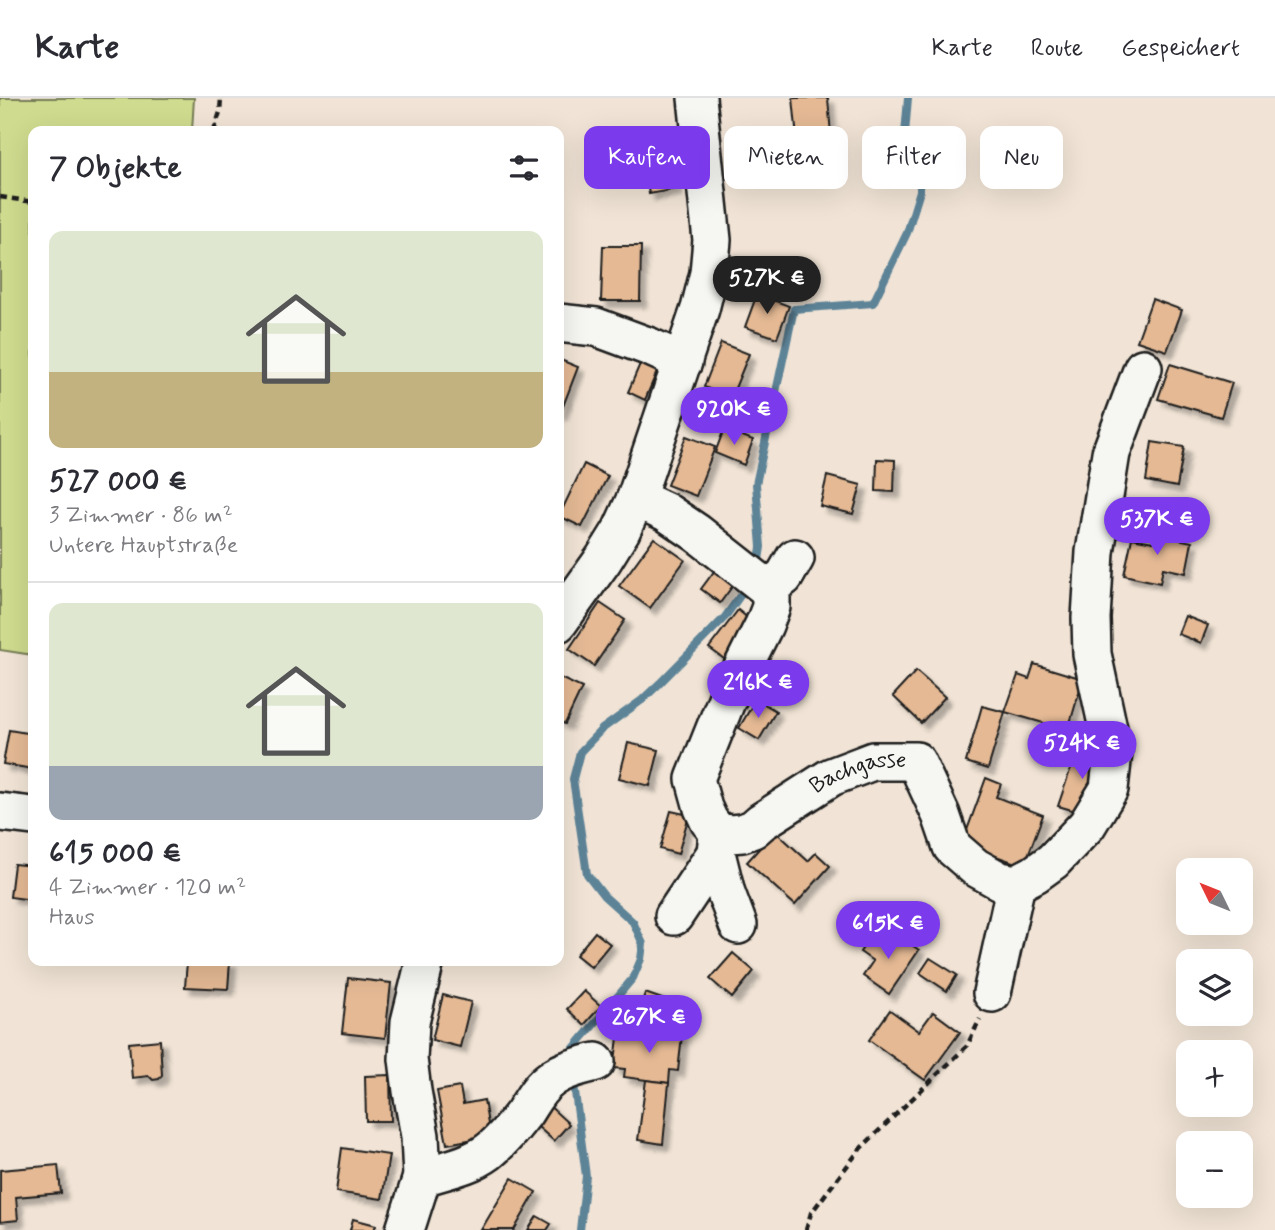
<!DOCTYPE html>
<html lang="de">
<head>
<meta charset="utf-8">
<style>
  :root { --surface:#fff; --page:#f7f7f7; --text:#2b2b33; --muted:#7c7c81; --line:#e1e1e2; --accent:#7c3aed }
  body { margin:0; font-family:Mynerve,sans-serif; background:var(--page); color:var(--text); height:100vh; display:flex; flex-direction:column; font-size:26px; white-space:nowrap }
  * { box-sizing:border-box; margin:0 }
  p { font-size:23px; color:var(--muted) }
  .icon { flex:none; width:38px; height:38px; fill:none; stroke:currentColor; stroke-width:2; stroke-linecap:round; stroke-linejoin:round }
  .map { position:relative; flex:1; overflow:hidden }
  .drawer { position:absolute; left:28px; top:28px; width:536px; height:840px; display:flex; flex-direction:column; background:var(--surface); border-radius:14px; box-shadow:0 7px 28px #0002 }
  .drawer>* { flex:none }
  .top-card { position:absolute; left:584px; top:28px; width:584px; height:63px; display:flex; gap:14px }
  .needle { width:46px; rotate:313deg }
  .buttons { position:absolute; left:1176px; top:760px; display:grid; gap:14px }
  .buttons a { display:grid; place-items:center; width:77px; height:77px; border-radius:14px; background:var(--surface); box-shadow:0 7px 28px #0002; font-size:35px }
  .price { position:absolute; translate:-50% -60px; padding:0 16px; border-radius:24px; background:var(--accent); color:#fff; font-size:23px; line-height:46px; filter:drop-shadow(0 2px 4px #0008) }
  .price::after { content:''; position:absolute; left:50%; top:42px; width:21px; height:16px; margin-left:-10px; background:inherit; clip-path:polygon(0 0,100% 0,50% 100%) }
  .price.active { background:#222; color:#fff }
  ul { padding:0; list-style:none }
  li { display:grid; align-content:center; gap:14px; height:371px; padding:0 21px }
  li+li { border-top:2px solid var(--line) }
  li span { display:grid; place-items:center; height:217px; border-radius:14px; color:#555 }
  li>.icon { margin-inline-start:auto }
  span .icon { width:126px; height:126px; fill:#fffc; stroke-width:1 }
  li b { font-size:30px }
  h2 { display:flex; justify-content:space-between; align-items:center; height:84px; padding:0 21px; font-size:30px }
  .chip { padding:0 24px; border-radius:14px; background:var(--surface); box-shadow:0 7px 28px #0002; font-size:24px; line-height:63px }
  .chip.active { background:var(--accent); color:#fff }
  header { display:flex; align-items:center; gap:42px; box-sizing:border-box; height:98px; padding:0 35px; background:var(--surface); border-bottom:2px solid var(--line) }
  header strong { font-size:33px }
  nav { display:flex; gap:38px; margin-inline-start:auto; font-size:24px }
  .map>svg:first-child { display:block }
</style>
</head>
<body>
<header>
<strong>Karte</strong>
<nav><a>Karte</a><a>Route</a><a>Gespeichert</a></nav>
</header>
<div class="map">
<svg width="1275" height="1132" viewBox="0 0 1275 1132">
  <defs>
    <filter id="shadow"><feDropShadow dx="6" dy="6" stdDeviation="2" flood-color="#0004"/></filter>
  </defs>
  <rect width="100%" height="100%" fill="#f1e4d6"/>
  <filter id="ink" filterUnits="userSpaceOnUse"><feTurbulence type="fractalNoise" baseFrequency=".0143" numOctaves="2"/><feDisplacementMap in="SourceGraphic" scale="14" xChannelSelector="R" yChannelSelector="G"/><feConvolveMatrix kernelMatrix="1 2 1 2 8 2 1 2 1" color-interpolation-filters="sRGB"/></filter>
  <g filter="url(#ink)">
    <!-- green -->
    <polygon fill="#cfdb8e" stroke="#767c55" stroke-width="2" points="0,0 194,0 192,33 33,33 33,557 0,552"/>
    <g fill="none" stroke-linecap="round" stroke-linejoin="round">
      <!-- stream -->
      <g stroke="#5d8397" stroke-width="8">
        <polyline points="756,470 759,462 761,449 756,386 794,211 873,205 907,135 920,93 920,79 904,48 908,0"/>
        <polyline points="570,959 569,956 633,880 641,861 643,846 633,824 604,798 587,776 573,681 580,654 602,631 642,602 660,585 725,519 747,488"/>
        <polyline points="573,979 586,1078 580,1132"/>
      </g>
    </g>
    <!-- building -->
    <g fill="#e4b994" stroke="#1c1c1c" stroke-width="2" filter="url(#shadow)">
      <polygon points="793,0 828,0 831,37 797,40"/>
      <polygon points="667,42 676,91 649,96 640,46"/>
      <polygon points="603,148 641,148 640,203 601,203"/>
      <polygon points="757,196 789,208 777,240 745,229"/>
      <polygon points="1152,201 1182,212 1167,253 1137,243"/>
      <polygon points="721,245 749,256 731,300 704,289"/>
      <polygon points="558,261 578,269 560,316 558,315"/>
      <polygon points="642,261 659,269 645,302 628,294"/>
      <polygon points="1170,266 1232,285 1221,319 1158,301"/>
      <polygon points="724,331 753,342 744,367 715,355"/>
      <polygon points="686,338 715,349 696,398 667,387"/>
      <polygon points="1152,344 1184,349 1177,389 1146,383"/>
      <polygon points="877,361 895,362 894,394 876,393"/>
      <polygon points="584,366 608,378 582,429 559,418"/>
      <polygon points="827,378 861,387 853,416 820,408"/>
      <polygon points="1154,436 1192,444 1186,475 1163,470 1160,485 1124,477 1132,440 1153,444"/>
      <polygon points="654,440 685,462 650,510 619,488"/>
      <polygon points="718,468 737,482 720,505 701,491"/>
      <polygon points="600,505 625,522 594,568 569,551"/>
      <polygon points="738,512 755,526 727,563 709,550"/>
      <polygon points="1185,518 1208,527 1201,545 1178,536"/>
      <polygon points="1034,566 1083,581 1068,632 1005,614 1018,577 1029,581"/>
      <polygon points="916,573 945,599 921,625 893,598"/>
      <polygon points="558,579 582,590 565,626 558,623"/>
      <polygon points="756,601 776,613 759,642 739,630"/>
      <polygon points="982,608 1005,614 988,671 966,664"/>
      <polygon points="9,632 33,636 33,671 3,666"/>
      <polygon points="628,645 659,652 650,688 619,680"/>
      <polygon points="1078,649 1105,657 1086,716 1058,708"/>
      <polygon points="986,680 1001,686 996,699 1043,717 1024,768 962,746"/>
      <polygon points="671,713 689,717 678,756 660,751"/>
      <polygon points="775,733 808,763 816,755 830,768 795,807 747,764"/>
      <polygon points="14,766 33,768 33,802 10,799"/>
      <polygon points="595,834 610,846 591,869 576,857"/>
      <polygon points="893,834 919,852 889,896 863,878 873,863 860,854 870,839 883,848"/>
      <polygon points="733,855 754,873 732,900 710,881"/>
      <polygon points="930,860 957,877 947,893 920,875"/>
      <polygon points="187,863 230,863 228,891 185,889"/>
      <polygon points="348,880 391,885 385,940 342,935"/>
      <polygon points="584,893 601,908 584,927 567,911"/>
      <polygon points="645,895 671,904 660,935 633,931"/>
      <polygon points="443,897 471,904 460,949 432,942"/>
      <polygon points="890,912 919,933 933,914 960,934 925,982 869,942"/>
      <polygon points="633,931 682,937 678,973 670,972 669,985 624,979 625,971 614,970 618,940 632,942"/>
      <polygon points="160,942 162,977 159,981 153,982 149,978 132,980 129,945"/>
      <polygon points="390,977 391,1023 366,1023 365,978"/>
      <polygon points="646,982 669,985 663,1046 638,1042"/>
      <polygon points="460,989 463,1006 484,1002 490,1038 447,1046 437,993"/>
      <polygon points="545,1004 569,1026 554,1043 529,1021"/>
      <polygon points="342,1050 389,1057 382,1101 336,1094"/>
      <polygon points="58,1067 61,1095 16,1099 18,1122 0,1124 0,1072"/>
      <polygon points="512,1080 536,1094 514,1132 481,1132"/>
      <polygon points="537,1118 551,1126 547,1132 528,1132"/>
      <polygon points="353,1121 376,1127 374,1132 350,1132"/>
    </g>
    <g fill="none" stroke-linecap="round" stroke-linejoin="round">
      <!-- minor casing -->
      <g stroke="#1c1c1c" stroke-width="42">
        <g id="minor">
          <polyline points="558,225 596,229 650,249 683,264"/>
          <path id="s1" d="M 636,400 L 666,414 L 697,435 L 767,490 L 771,499 L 771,509 L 764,527 L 727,601 L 695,681 L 703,710 L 709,723 L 718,734 L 730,736 L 742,735 L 753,731 L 761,724 L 831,679 L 873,663 L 916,663 L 941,717 L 952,749 L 975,769 L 1000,783 L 1016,786 L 1035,776 L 1053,763 L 1087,727 L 1109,691 L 1113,654 L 1092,556 L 1091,520 L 1095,454 L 1111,355 L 1143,270"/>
          <polyline points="767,490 784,479 795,460"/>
          <polyline points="558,525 603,462 621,433 636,400 700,211 709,175 712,142 697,0"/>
          <polyline points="0,714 33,718"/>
          <polyline points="718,734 716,755 726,795 738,827"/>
          <polyline points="674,818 716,755"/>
          <polyline points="992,895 1016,786"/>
          <path d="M 422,1079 C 444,1072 469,1068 488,1054 C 501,1044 514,1028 524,1015 C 532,1003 538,990 551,981 C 563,972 580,968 596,964"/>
          <polyline points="405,1132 422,1079 420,1038 412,993 408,961 410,924 425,863"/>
        </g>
      </g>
      <!-- path -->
      <g stroke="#1c1c1c" stroke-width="4.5" stroke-dasharray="7 5" stroke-linecap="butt">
        <polyline points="214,33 220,14 221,0"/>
        <polyline points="0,99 33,104"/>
        <polyline points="806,1132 811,1115 861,1050 967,948 980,921"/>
      </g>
      <!-- minor -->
      <use href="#minor" stroke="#f6f6f2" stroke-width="37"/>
    </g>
  </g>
  <g text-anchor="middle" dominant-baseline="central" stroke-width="7" stroke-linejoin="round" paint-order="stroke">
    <!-- street labels -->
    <g font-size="23" fill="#1c1c1c" stroke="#f6f6f2">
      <text stroke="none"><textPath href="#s1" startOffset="584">Bachgasse</textPath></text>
    </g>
  </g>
</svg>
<div class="buttons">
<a><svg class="needle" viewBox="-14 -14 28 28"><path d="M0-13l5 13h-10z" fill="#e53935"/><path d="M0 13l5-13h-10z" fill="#7c7c81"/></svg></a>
<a><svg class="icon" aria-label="layers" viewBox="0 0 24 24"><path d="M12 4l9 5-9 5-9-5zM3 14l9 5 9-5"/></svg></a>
<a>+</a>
<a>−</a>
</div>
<b class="price active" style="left:767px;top:218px">527K €</b>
<b class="price" style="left:734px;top:349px">920K €</b>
<b class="price" style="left:1157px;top:459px">537K €</b>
<b class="price" style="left:758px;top:622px">216K €</b>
<b class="price" style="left:1082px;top:683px">524K €</b>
<b class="price" style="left:888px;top:863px">615K €</b>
<b class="price" style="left:649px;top:957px">267K €</b>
<div class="top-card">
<a class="chip active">Kaufen</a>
<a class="chip">Mieten</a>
<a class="chip">Filter</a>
<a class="chip">Neu</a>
</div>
<section class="drawer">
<h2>7 Objekte<svg class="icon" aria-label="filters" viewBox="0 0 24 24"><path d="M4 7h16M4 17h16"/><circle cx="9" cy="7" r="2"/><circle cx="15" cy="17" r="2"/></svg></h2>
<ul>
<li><span style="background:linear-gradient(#dfe7d0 65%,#c2b280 0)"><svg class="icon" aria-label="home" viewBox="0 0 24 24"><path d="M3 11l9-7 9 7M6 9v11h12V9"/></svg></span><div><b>527 000 €</b><p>3 Zimmer · 86 m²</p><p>Untere Hauptstraße</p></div></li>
<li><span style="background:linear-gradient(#dfe7d0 75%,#9aa5b1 0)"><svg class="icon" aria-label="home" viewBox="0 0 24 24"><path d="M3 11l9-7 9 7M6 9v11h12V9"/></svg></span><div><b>615 000 €</b><p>4 Zimmer · 120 m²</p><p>Haus</p></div></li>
</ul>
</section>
</div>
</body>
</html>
